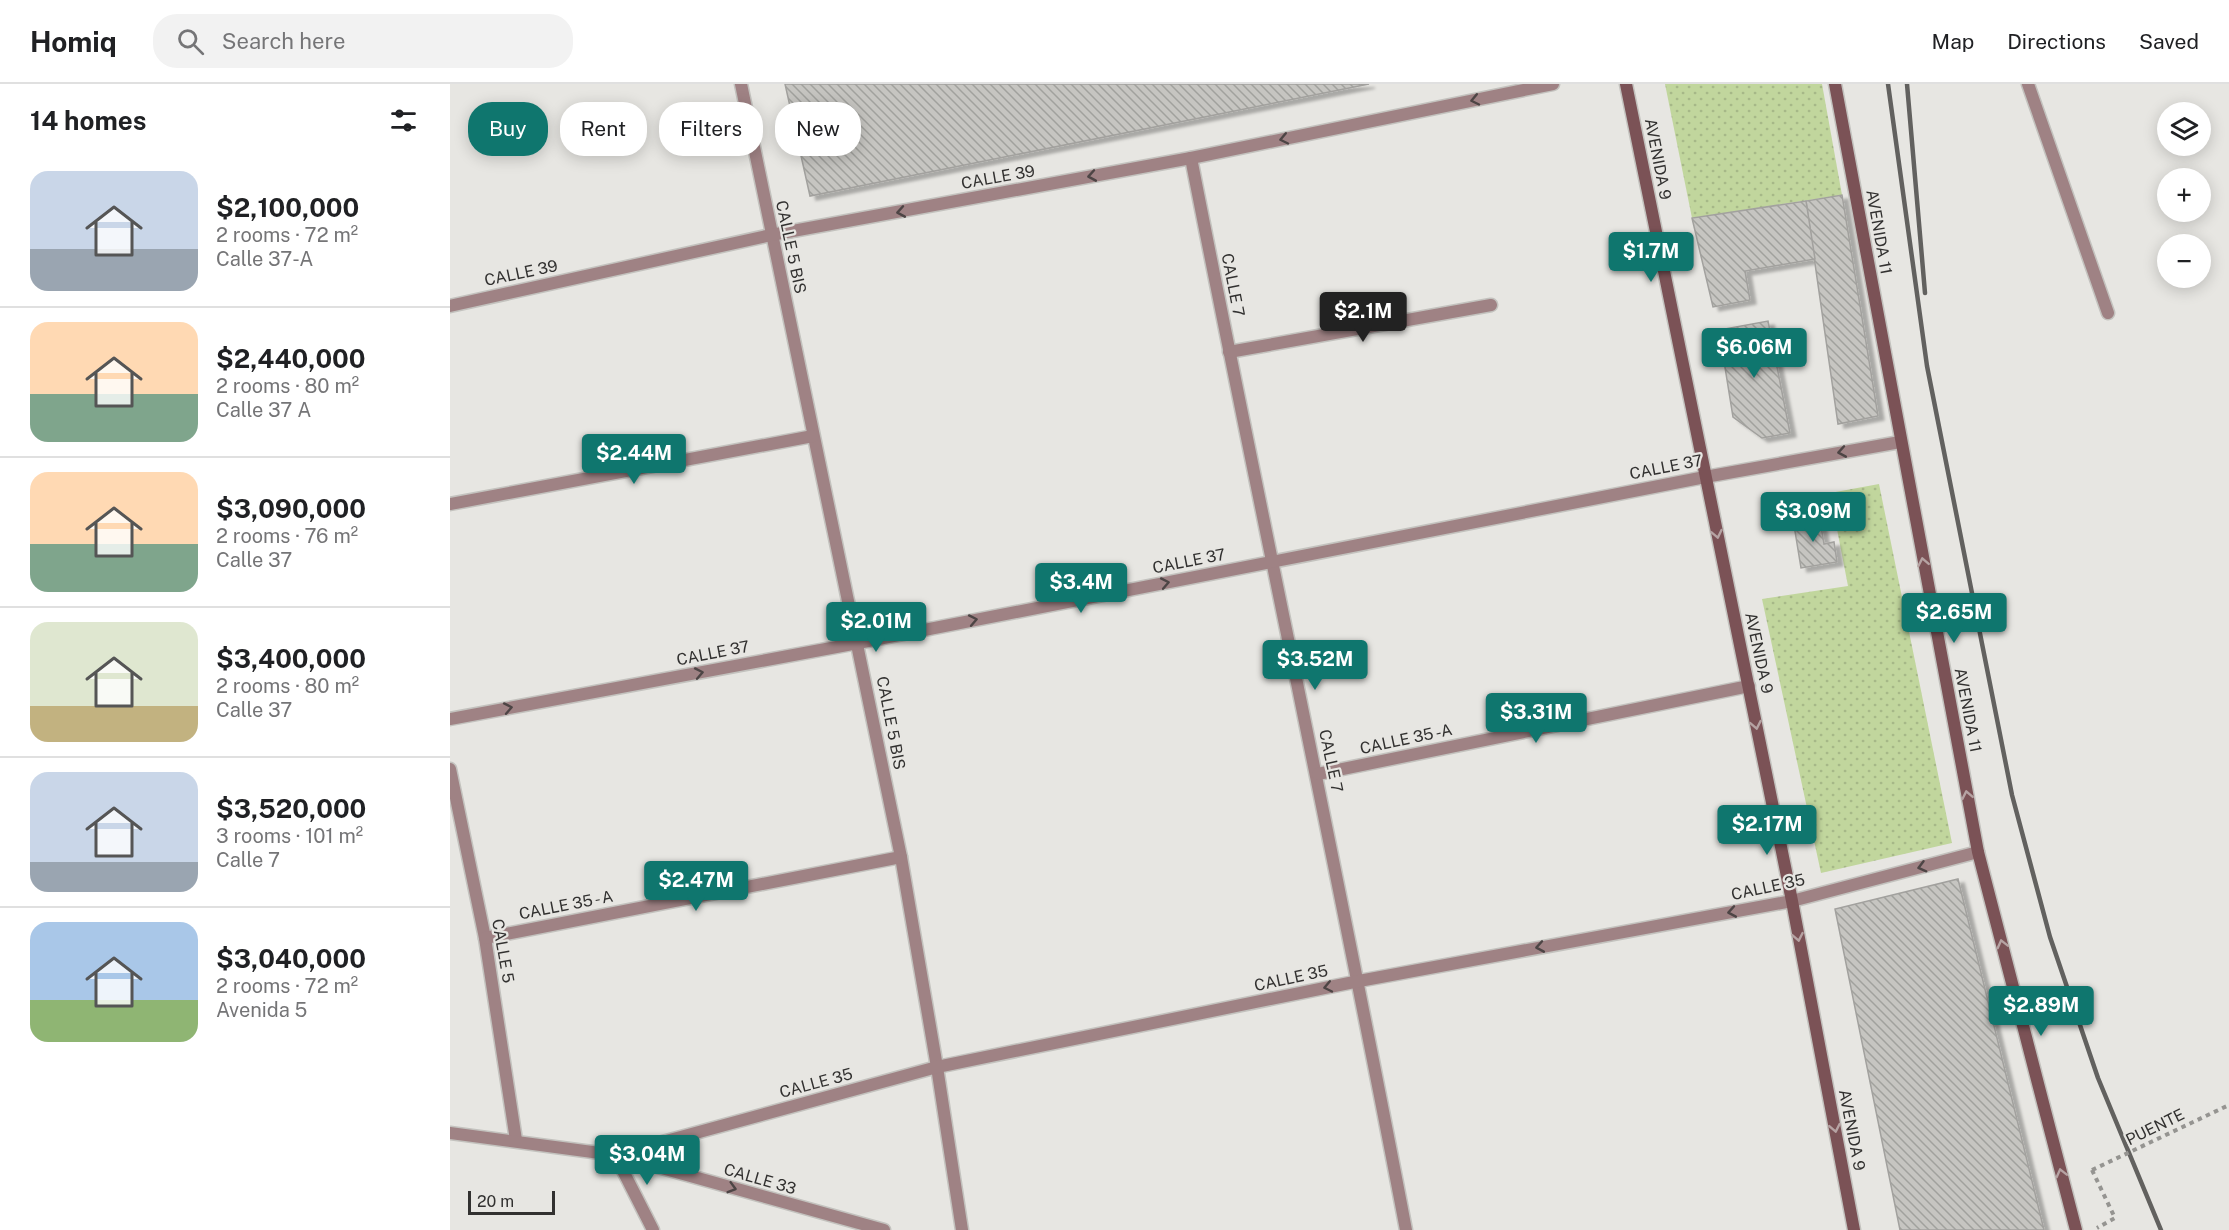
<!DOCTYPE html>
<html lang="en">
<head>
<meta charset="utf-8">
<style>
  :root { --surface:#fff; --page:#f2f2f2; --text:#202124; --muted:#757577; --line:#e0e0e0; --accent:#0f766e }
  body { margin:0; font-family:"Public Sans",sans-serif; background:var(--page); color:var(--text); height:100vh; display:flex; flex-direction:column; font-size:22px; white-space:nowrap }
  * { box-sizing:border-box; margin:0 }
  p { font-size:20px; color:var(--muted) }
  .icon { flex:none; width:33px; height:33px; fill:none; stroke:currentColor; stroke-width:2; stroke-linecap:round; stroke-linejoin:round }
  .map { position:relative; flex:1; overflow:hidden }
  .drawer { display:flex; flex-direction:column; background:var(--surface); width:450px }
  .drawer>* { flex:none }
  .guide { position:absolute; left:18px; top:18px; width:570px; height:54px; display:flex; gap:12px }
  .buttons { position:absolute; left:1707px; top:18px; display:grid; gap:12px }
  .buttons a { display:grid; place-items:center; width:54px; height:54px; border-radius:50%; background:var(--surface); box-shadow:0 3px 15px #0003; font-size:30px }
  .scale { position:absolute; left:18px; bottom:15px; width:87px; box-sizing:border-box; padding-left:6px; border:3px solid #323130; border-top:0; font-size:16px; line-height:21px; white-space:nowrap; color:#323130; -webkit-text-stroke:4px #e7e6e2; paint-order:stroke }
  .price { position:absolute; translate:-50% -51px; padding:0 14px; border-radius:6px; background:var(--accent); color:#fff; font-size:20px; line-height:39px; filter:drop-shadow(0 2px 3px #0008) }
  .price::after { content:''; position:absolute; left:50%; top:36px; width:18px; height:14px; margin-left:-9px; background:inherit; clip-path:polygon(0 0,100% 0,50% 100%) }
  .price.on { background:#222; color:#fff }
  ul { padding:0; list-style:none }
  li { display:flex; align-items:center; gap:18px; height:150px; padding:0 30px }
  li+li { border-top:2px solid var(--line) }
  li span { display:grid; place-items:center; flex:none; width:168px; height:120px; border-radius:18px; color:#555 }
  li>.icon { margin-inline-start:auto }
  span .icon { width:72px; height:72px; fill:#fffc; stroke-width:1 }
  li b { font-size:26px }
  h2 { display:flex; justify-content:space-between; align-items:center; height:72px; padding:0 30px; font-size:26px }
  .chip { padding:0 21px; border-radius:24px; background:var(--surface); box-shadow:0 3px 15px #0003; font-size:21px; line-height:54px }
  .chip.on { background:var(--accent); color:#fff }
  header { display:flex; align-items:center; gap:36px; box-sizing:border-box; height:84px; padding:0 30px; background:var(--surface); border-bottom:2px solid var(--line) }
  header strong { font-size:28px }
  nav { display:flex; gap:33px; margin-inline-start:auto; font-size:21px }
  .search { width:420px; height:54px; background:var(--page); display:flex; align-items:center; gap:15px; box-sizing:border-box; padding:0 21px; border-radius:24px; color:var(--muted); font-size:22px }
  main { display:flex; flex:1; min-height:0 }
  .map>svg:first-child { display:block }
</style>
</head>
<body>
<header>
<strong>Homiq</strong>
<div class="search"><svg class="icon" aria-label="search" viewBox="0 0 24 24"><circle cx="10" cy="10" r="6"/><path d="M15 15l6 6"/></svg>Search here</div>
<nav><a>Map</a><a>Directions</a><a>Saved</a></nav>
</header>
<main>
<section class="drawer">
<h2>14 homes<svg class="icon" aria-label="filters" viewBox="0 0 24 24"><path d="M4 7h16M4 17h16"/><circle cx="9" cy="7" r="2"/><circle cx="15" cy="17" r="2"/></svg></h2>
<ul>
<li><span style="background:linear-gradient(#c9d6e8 65%,#9aa5b1 0)"><svg class="icon" aria-label="home" viewBox="0 0 24 24"><path d="M3 11l9-7 9 7M6 9v11h12V9"/></svg></span><div><b>$2,100,000</b><p>2 rooms · 72 m²</p><p>Calle 37-A</p></div></li>
<li><span style="background:linear-gradient(#ffd9b3 60%,#7fa58c 0)"><svg class="icon" aria-label="home" viewBox="0 0 24 24"><path d="M3 11l9-7 9 7M6 9v11h12V9"/></svg></span><div><b>$2,440,000</b><p>2 rooms · 80 m²</p><p>Calle 37 A</p></div></li>
<li><span style="background:linear-gradient(#ffd9b3 60%,#7fa58c 0)"><svg class="icon" aria-label="home" viewBox="0 0 24 24"><path d="M3 11l9-7 9 7M6 9v11h12V9"/></svg></span><div><b>$3,090,000</b><p>2 rooms · 76 m²</p><p>Calle 37</p></div></li>
<li><span style="background:linear-gradient(#dfe7d0 70%,#c2b280 0)"><svg class="icon" aria-label="home" viewBox="0 0 24 24"><path d="M3 11l9-7 9 7M6 9v11h12V9"/></svg></span><div><b>$3,400,000</b><p>2 rooms · 80 m²</p><p>Calle 37</p></div></li>
<li><span style="background:linear-gradient(#c9d6e8 75%,#9aa5b1 0)"><svg class="icon" aria-label="home" viewBox="0 0 24 24"><path d="M3 11l9-7 9 7M6 9v11h12V9"/></svg></span><div><b>$3,520,000</b><p>3 rooms · 101 m²</p><p>Calle 7</p></div></li>
<li><span style="background:linear-gradient(#a9c7e8 65%,#8fb573 0)"><svg class="icon" aria-label="home" viewBox="0 0 24 24"><path d="M3 11l9-7 9 7M6 9v11h12V9"/></svg></span><div><b>$3,040,000</b><p>2 rooms · 72 m²</p><p>Avenida 5</p></div></li>
</ul>
</section>
<div class="map">
<svg width="1779" height="1146" viewBox="0 0 1779 1146">
  <defs>
    <pattern id="grass-dots" width="8" height="8" patternUnits="userSpaceOnUse" patternTransform="scale(1.5)"><rect width="8" height="8" fill="#c1d69d"/><path d="M2 2h.1M6 6h.1" fill="none" stroke="#a6b888" stroke-width="1.8" stroke-linecap="round"/></pattern>
    <pattern id="building-back-hatch" width="6" height="6" patternUnits="userSpaceOnUse" patternTransform="scale(1.5)"><rect width="6" height="6" fill="#c6c5c1"/><path d="M-1 5l2 2M0 0l6 6M5-1l2 2" fill="none" stroke="#a1a19d"/></pattern>
    <filter id="shadow"><feDropShadow dx="6" dy="4" stdDeviation="1.5" flood-color="#0004"/></filter>
  </defs>
  <rect width="100%" height="100%" fill="#e7e6e2"/>
  <!-- grass -->
  <g fill="url(#grass-dots)">
    <polygon points="1215,0 1372,0 1392,111 1242,134"/>
    <polygon points="1429,400 1502,759 1371,789 1312,515 1398,502 1380,409"/>
  </g>
  <!-- building -->
  <g fill="url(#building-back-hatch)" stroke="#a2a19e" stroke-width="1.5" filter="url(#shadow)">
    <polygon points="335,0 919,0 360,112"/>
    <polygon points="1392,111 1428,332 1388,340 1356,117"/>
    <polygon points="1356,117 1365,175 1295,187 1300,216 1263,223 1242,134"/>
    <polygon points="1318,237 1340,349 1312,354 1283,333 1269,246"/>
    <polygon points="1369,430 1374,460 1384,458 1387,478 1351,484 1343,435"/>
    <polygon points="1508,795 1594,1146 1450,1146 1385,825"/>
  </g>
  <g fill="none" stroke-linecap="round" stroke-linejoin="round">
    <!-- lane casing -->
    <g stroke="#c3c2be" stroke-width="15">
      <polyline id="lane" points="1578,0 1658,229"/>
    </g>
    <!-- street casing -->
    <g stroke="#c3c2be" stroke-width="15">
      <g id="street">
        <polyline points="291,0 451,773 487,983 512,1146"/>
        <path d="M 741,74 C 811,432 888,788 956,1146"/>
        <polyline points="0,222 321,151 741,74 1103,0"/>
        <polyline points="779,268 1041,221"/>
        <polyline points="0,420 363,352"/>
        <polyline points="0,635 408,559 1255,393 1450,358"/>
        <polyline points="0,685 35,854 66,1056"/>
        <polyline points="868,690 1299,602"/>
        <polyline points="35,854 451,773"/>
        <polyline points="0,1049 165,1071 434,1146"/>
        <polyline points="165,1071 487,983 909,897 1342,817 1528,768"/>
        <polyline points="165,1071 203,1146"/>
      </g>
    </g>
    <!-- secondary casing -->
    <g stroke="#c3c2be" stroke-width="15">
      <g id="secondary">
        <polyline points="1176,0 1342,817 1404,1146"/>
        <polyline points="1385,0 1528,768 1626,1146"/>
      </g>
    </g>
    <!-- path -->
    <polyline stroke="#959491" stroke-width="4" stroke-dasharray="4.5 4.5" stroke-linecap="butt" points="1642,1086 1665,1134 1647,1144"/>
    <!-- lane -->
    <use href="#lane" stroke="#9f8284" stroke-width="12"/>
    <!-- street -->
    <use href="#street" stroke="#9f8284" stroke-width="12"/>
    <!-- secondary -->
    <use href="#secondary" stroke="#7b5256" stroke-width="12"/>
    <!-- rail -->
    <g stroke="#62615f" stroke-width="4.5">
      <polyline points="1438,0 1477,282 1562,711 1600,853 1648,994 1711,1146"/>
      <polyline points="1457,0 1475,209"/>
    </g>
    <!-- path-bridge -->
    <polyline stroke="#959491" stroke-width="4" stroke-dasharray="4.5 4.5" stroke-linecap="butt" points="1642,1086 1779,1021"/>
  </g>
  <!-- one-way arrows -->
  <defs><path id="oneway-chevron" d="M-2-3.5L2.5 0L-2 3.5" fill="none" stroke-width="1.6" stroke-linecap="round" stroke-linejoin="round" transform="scale(1.5)"/></defs>
  <g stroke="#4d4545">
    <use href="#oneway-chevron" transform="translate(1025 16) rotate(168)"/>
    <use href="#oneway-chevron" transform="translate(834 55) rotate(168)"/>
    <use href="#oneway-chevron" transform="translate(642 92) rotate(170)"/>
    <use href="#oneway-chevron" transform="translate(451 128) rotate(170)"/>
    <use href="#oneway-chevron" transform="translate(1392 368) rotate(170)"/>
    <use href="#oneway-chevron" transform="translate(715 499) rotate(-11)"/>
    <use href="#oneway-chevron" transform="translate(523 536) rotate(-11)"/>
    <use href="#oneway-chevron" transform="translate(249 589) rotate(-11)"/>
    <use href="#oneway-chevron" transform="translate(58 624) rotate(-11)"/>
    <use href="#oneway-chevron" transform="translate(1472 783) rotate(165)"/>
    <use href="#oneway-chevron" transform="translate(1282 828) rotate(170)"/>
    <use href="#oneway-chevron" transform="translate(1090 863) rotate(170)"/>
    <use href="#oneway-chevron" transform="translate(878 903) rotate(168)"/>
    <use href="#oneway-chevron" transform="translate(282 1104) rotate(16)"/>
  </g>
  <g stroke="#b6a3a3">
    <use href="#oneway-chevron" transform="translate(1267 450) rotate(78)"/>
    <use href="#oneway-chevron" transform="translate(1473 478) rotate(-101)"/>
    <use href="#oneway-chevron" transform="translate(1306 641) rotate(79)"/>
    <use href="#oneway-chevron" transform="translate(1517 711) rotate(-101)"/>
    <use href="#oneway-chevron" transform="translate(1348 853) rotate(79)"/>
    <use href="#oneway-chevron" transform="translate(1552 860) rotate(-104)"/>
    <use href="#oneway-chevron" transform="translate(1385 1044) rotate(79)"/>
    <use href="#oneway-chevron" transform="translate(1611 1089) rotate(-104)"/>
  </g>
  <g text-anchor="middle" dominant-baseline="central" stroke-width="4.5" stroke-linejoin="round" paint-order="stroke">
    <!-- street labels -->
    <g font-size="16" fill="#323130" stroke="#e7e6e2">
      <text transform="translate(1208 75) rotate(79)">AVENIDA 9</text>
      <text transform="translate(548 93) rotate(-10)">CALLE 39</text>
      <text transform="translate(1429 148) rotate(80)">AVENIDA 11</text>
      <text transform="translate(341 163) rotate(78)">CALLE 5 BIS</text>
      <text transform="translate(71 189) rotate(-12)">CALLE 39</text>
      <text transform="translate(783 201) rotate(79)">CALLE 7</text>
      <text transform="translate(1216 383) rotate(-11)">CALLE 37</text>
      <text transform="translate(739 477) rotate(-11)">CALLE 37</text>
      <text transform="translate(263 569) rotate(-11)">CALLE 37</text>
      <text transform="translate(1309 569) rotate(78)">AVENIDA 9</text>
      <text transform="translate(1518 626) rotate(79)">AVENIDA 11</text>
      <text transform="translate(441 639) rotate(79)">CALLE 5 BIS</text>
      <text transform="translate(956 655) rotate(-12)">CALLE 35 -A</text>
      <text transform="translate(881 677) rotate(78)">CALLE 7</text>
      <text transform="translate(1318 803) rotate(-12)">CALLE 35</text>
      <text transform="translate(116 821) rotate(-11)">CALLE 35 - A</text>
      <text transform="translate(53 867) rotate(80)">CALLE 5</text>
      <text transform="translate(841 894) rotate(-12)">CALLE 35</text>
      <text transform="translate(366 999) rotate(-15)">CALLE 35</text>
      <text transform="translate(1705 1043) rotate(-26)">PUENTE</text>
      <text transform="translate(1402 1046) rotate(79)">AVENIDA 9</text>
      <text transform="translate(310 1095) rotate(16)">CALLE 33</text>
    </g>
  </g>
</svg>
<div class="buttons">
<a><svg class="icon" aria-label="layers" viewBox="0 0 24 24"><path d="M12 4l9 5-9 5-9-5zM3 14l9 5 9-5"/></svg></a>
<a>+</a>
<a>−</a>
</div>
<div class="scale">20 m</div>
<b class="price" style="left:1201px;top:199px">$1.7M</b>
<b class="price on" style="left:913px;top:259px">$2.1M</b>
<b class="price" style="left:1304px;top:295px">$6.06M</b>
<b class="price" style="left:184px;top:401px">$2.44M</b>
<b class="price" style="left:1363px;top:459px">$3.09M</b>
<b class="price" style="left:631px;top:530px">$3.4M</b>
<b class="price" style="left:1504px;top:560px">$2.65M</b>
<b class="price" style="left:426px;top:569px">$2.01M</b>
<b class="price" style="left:865px;top:607px">$3.52M</b>
<b class="price" style="left:1086px;top:660px">$3.31M</b>
<b class="price" style="left:1317px;top:772px">$2.17M</b>
<b class="price" style="left:246px;top:828px">$2.47M</b>
<b class="price" style="left:1591px;top:953px">$2.89M</b>
<b class="price" style="left:197px;top:1102px">$3.04M</b>
<div class="guide">
<a class="chip on">Buy</a>
<a class="chip">Rent</a>
<a class="chip">Filters</a>
<a class="chip">New</a>
</div>
</div>
</main>
</body>
</html>
